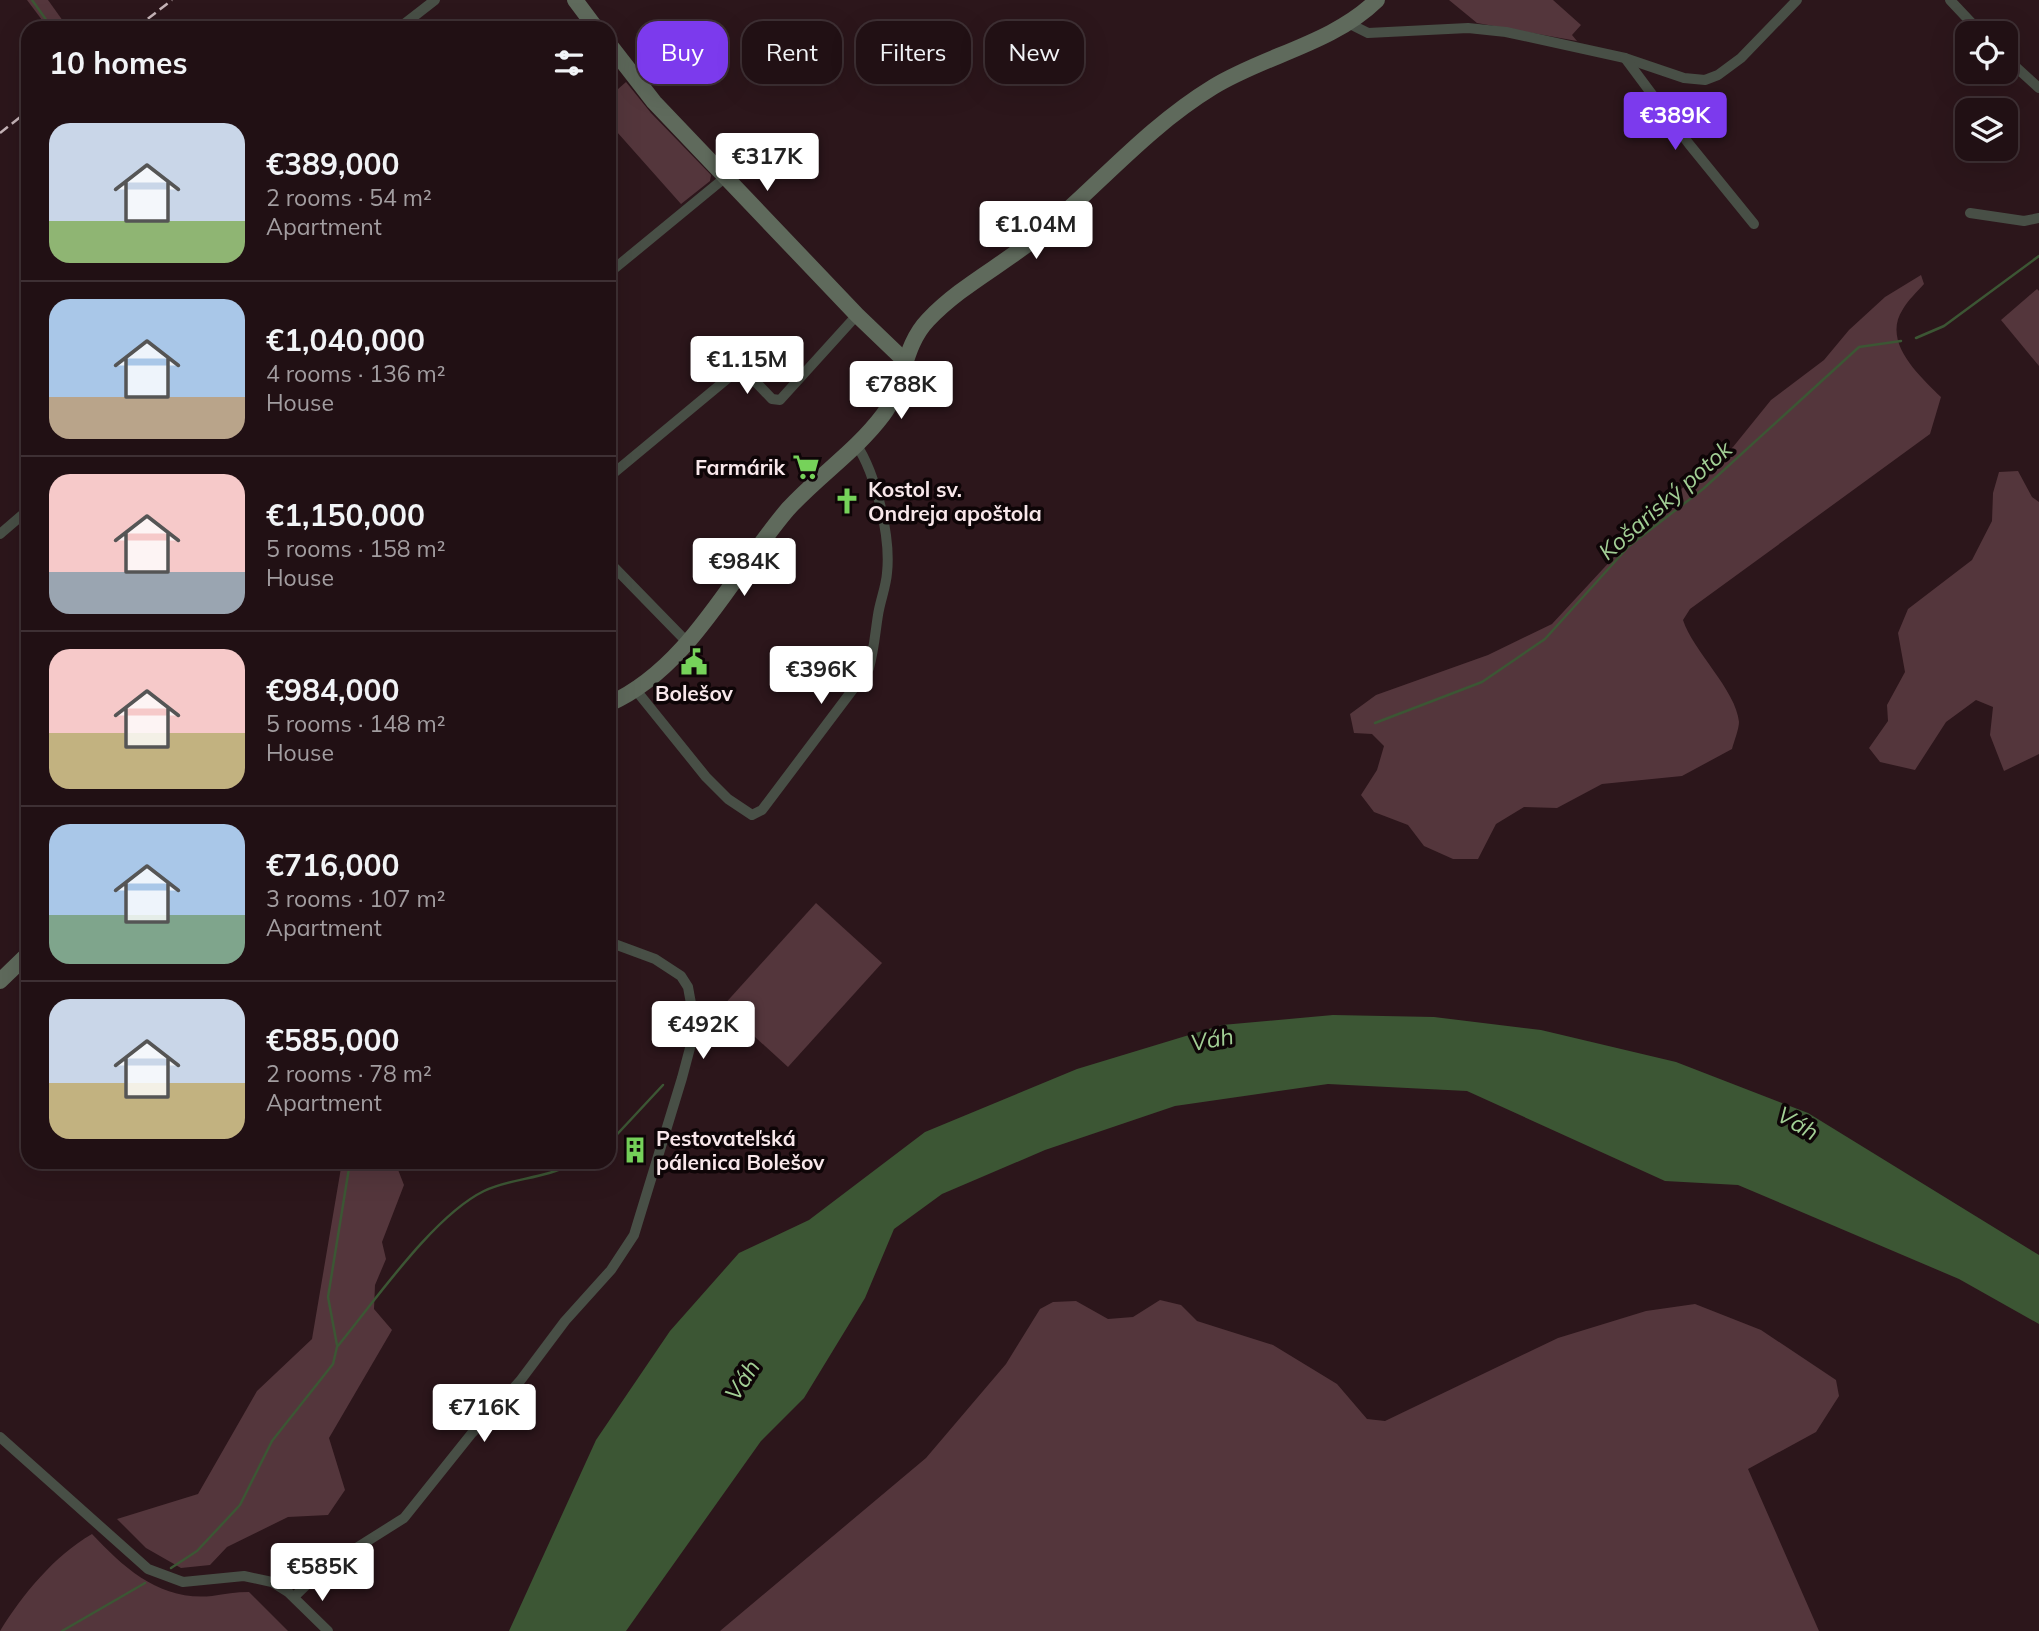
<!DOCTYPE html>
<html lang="en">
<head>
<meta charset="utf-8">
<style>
  :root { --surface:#211014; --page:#29191d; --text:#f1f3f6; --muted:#a29da0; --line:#3e3034; --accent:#7c3aed }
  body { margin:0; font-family:Mulish,sans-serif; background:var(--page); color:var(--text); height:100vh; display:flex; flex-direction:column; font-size:26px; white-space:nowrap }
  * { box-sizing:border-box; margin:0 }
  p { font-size:23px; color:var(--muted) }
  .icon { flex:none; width:38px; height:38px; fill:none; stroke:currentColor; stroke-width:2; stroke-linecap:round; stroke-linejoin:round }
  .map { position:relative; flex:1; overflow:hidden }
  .side { position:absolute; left:21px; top:21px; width:595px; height:1148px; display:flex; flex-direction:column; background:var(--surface); border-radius:21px; box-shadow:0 7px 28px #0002,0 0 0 2px var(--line) }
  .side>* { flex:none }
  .guide { position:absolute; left:637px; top:21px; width:665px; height:63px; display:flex; gap:14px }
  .tools { position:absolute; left:1955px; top:21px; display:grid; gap:14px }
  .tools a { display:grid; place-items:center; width:63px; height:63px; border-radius:14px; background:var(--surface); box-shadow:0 7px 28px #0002,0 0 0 2px var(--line); font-size:35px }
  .price { position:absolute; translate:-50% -60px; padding:0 16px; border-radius:7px; background:#fff; color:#222; font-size:23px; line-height:46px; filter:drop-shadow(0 2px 4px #0008) }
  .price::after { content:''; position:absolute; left:50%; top:42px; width:21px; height:16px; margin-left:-10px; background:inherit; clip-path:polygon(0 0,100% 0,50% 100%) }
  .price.active { background:var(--accent); color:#fff }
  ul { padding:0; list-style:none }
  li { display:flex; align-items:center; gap:21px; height:175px; padding:0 28px }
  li+li { border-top:2px solid var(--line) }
  li span { display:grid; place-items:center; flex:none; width:196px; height:140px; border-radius:21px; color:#555 }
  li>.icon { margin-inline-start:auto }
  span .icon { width:84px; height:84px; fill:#fffc; stroke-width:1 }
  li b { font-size:30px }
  h2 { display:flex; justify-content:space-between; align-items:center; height:84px; padding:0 28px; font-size:30px }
  .tag { padding:0 24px; border-radius:21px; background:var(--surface); box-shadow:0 7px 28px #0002,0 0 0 2px var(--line); font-size:24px; line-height:63px }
  .tag.active { background:var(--accent); color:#fff }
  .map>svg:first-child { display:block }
</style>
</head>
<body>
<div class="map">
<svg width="2039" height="1631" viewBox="0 0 2039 1631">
  <rect width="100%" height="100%" fill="#2c161b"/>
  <!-- green -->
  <g fill="#54363c">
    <polygon points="27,0 48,0 68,28 48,28"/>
    <polygon points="1449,0 1553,0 1581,25 1572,35 1577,41 1477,23"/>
    <polygon points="626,82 651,113 711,175 710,181 681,204 609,123 609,97"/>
    <path d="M 1921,275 L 1924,284 C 1917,292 1908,300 1903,309 C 1881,342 1920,376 1941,397 L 1930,434 L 1690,609 L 1683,620 C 1693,651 1736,690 1739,722 C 1739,729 1734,741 1732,749 L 1682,776 L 1602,784 L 1557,808 L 1524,807 L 1496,824 L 1478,859 L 1453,859 L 1424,846 L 1408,825 L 1374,812 L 1361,795 L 1377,770 L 1384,746 L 1372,734 L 1354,733 L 1350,714 L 1376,695 L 1488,655 L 1552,624 L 1665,502 L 1733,447 L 1771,400 L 1824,360 L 1849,330 L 1885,297 Z"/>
    <polygon points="2037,289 2039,291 2039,366 2001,320"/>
    <polygon points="2018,471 2032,497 2039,502 2039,754 2004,771 1990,735 1993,707 1976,700 1946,722 1915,770 1880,762 1869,748 1888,721 1887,705 1905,672 1898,633 1908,609 1972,560 1992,521 1993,493 1999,472"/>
    <polygon points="816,903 882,963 788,1067 722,1007"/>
    <polygon points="342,1162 395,1162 404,1185 382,1242 386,1259 375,1285 374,1309 392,1330 329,1438 345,1490 328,1515 288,1517 227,1547 210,1565 181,1568 146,1548 117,1519 198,1494 257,1391 312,1339"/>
    <polygon points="1160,1300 1181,1305 1197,1321 1273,1345 1337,1384 1367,1419 1385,1421 1558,1338 1646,1311 1695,1304 1761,1330 1836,1380 1839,1396 1816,1432 1748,1469 1819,1631 720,1631 926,1458 1006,1364 1040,1309 1053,1302 1076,1301 1108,1319 1133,1317"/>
    <path d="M 92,1534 C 125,1569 160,1601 212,1596 C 225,1594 236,1592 249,1592 L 288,1631 L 0,1631 C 23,1594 54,1556 92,1534 Z"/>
  </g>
  <!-- water -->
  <polygon fill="#3c5634" points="1333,1015 1434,1017 1541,1030 1676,1062 1808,1113 2039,1255 2039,1324 1959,1279 1738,1185 1665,1181 1467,1091 1328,1084 1175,1106 1045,1150 942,1194 894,1229 865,1298 804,1398 761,1441 626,1631 509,1631 596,1440 670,1331 739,1253 809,1220 925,1132 1077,1069 1222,1025"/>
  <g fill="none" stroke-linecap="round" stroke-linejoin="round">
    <!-- stream -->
    <g stroke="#3c5634" stroke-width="2.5">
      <polyline points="32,0 52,28"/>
      <polyline points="1916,338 1944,326 2039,256"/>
      <polyline points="1375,723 1482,682 1545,639 1629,546 1703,489 1859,347 1901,341"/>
      <polyline points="609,1143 663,1085"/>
      <polyline points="337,1345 328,1297 350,1162"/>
      <path d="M 171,1568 L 197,1551 L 240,1505 L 272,1441 L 333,1364 L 337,1347 C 375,1301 433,1216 484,1191 C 513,1177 544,1180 576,1162"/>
      <polyline points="62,1631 145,1583"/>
    </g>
    <!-- street -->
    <g stroke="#484f46" stroke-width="10">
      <polyline points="1950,0 1981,33"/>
      <polyline points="1348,23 1368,33 1468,28 1506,32 1625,58 1684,78 1705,80 1718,75 1741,58 1797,0"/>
      <polyline points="399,28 435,0"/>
      <polyline points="1625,58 1689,144 1754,224"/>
      <polyline points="2006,58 2039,88"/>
      <polyline points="1970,213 2024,221 2039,218"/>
      <polyline points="609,273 727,176"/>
      <polyline points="609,477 733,374 748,374 772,399 780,400 857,315"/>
      <polyline points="0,534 28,510"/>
      <polyline points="609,562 686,641"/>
      <path d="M 635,689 L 706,777 L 728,799 L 752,815 L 762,810 L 869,668 C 874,650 875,634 878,615 C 880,601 886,587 887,573 C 891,537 876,474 856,444"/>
      <polyline points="0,1437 148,1569 183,1582 244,1576 272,1582 288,1592 328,1631"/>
      <polyline points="294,1597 323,1569 404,1518 472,1433 520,1381 565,1321 611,1270 634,1235 682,1078 694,1033 694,1020 688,987 681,976 655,959 609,942"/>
    </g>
    <!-- secondary -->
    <g stroke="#5f6a5c" stroke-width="16">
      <polyline points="575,0 596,28"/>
      <polyline points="609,44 654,102 857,315 905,361"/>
      <path d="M 609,704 C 690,668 733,573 788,509 C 818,476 856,451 883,415 C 905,386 902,347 928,320 C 960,286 1003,265 1038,236 C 1098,186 1146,128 1213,87 C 1265,55 1332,44 1377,0"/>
      <polyline points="0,981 28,954"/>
    </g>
    <!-- rail -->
    <g stroke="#c5b3b7" stroke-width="2.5" stroke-dasharray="10 5" stroke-linecap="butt">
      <polyline points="136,28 172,0"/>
      <polyline points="0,133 28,111"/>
    </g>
  </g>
  <!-- icons -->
  <defs>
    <g id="supermarket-bare" transform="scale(2.1)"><path d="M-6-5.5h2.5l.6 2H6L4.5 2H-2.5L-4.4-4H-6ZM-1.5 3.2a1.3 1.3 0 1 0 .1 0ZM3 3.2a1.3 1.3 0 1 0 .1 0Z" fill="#76d25a" stroke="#0e0507" stroke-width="2.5" paint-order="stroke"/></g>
    <g id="church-bare" transform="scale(2.1)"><path d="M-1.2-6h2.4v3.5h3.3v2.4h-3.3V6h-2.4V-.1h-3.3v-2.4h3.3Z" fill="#76d25a" stroke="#0e0507" stroke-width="2.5" paint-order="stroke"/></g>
    <g id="civic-bare" transform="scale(2.1)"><path d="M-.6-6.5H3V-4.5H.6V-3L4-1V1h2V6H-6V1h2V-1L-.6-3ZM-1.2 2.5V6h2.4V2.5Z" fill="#76d25a" stroke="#0e0507" stroke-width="2.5" paint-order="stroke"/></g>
    <g id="building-bare" transform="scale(2.1)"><path d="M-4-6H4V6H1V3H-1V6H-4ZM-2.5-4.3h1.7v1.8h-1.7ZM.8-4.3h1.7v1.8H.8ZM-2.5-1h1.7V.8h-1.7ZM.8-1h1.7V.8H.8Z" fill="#76d25a" stroke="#0e0507" stroke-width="2.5" paint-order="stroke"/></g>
  </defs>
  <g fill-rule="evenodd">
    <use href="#supermarket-bare" x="806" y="467"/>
    <use href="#church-bare" x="847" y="501"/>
    <use href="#civic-bare" x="694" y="662"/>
    <use href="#building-bare" x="635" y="1150"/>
  </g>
  <g text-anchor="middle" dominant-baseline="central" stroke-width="7" stroke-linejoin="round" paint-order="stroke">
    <!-- poi labels -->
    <g font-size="21" font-weight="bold" fill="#f8e7ea" stroke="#0e0507" text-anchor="start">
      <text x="785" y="467" text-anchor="end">Farmárik</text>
      <text x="868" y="489">Kostol sv.<tspan x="868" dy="24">Ondreja apoštola</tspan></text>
      <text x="694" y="693" text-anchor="middle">Bolešov</text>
      <text x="656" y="1138">Pestovateľská<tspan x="656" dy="24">pálenica Bolešov</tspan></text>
    </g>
    <!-- water labels -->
    <g font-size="23" font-style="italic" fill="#a2cf95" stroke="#0e0507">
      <text transform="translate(1665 500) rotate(-41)">Košariský potok</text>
      <text transform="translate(1212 1039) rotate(-10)">Váh</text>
      <text transform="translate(1798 1123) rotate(30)">Váh</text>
      <text transform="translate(742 1380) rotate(-57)">Váh</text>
    </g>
  </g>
</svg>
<div class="tools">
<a><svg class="icon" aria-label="locate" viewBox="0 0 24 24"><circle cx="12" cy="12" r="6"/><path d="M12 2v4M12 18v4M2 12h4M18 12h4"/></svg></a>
<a><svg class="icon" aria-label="layers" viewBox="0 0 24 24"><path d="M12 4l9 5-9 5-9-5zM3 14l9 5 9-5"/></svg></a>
</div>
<b class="price active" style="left:1675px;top:152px">€389K</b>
<b class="price" style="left:767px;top:193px">€317K</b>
<b class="price" style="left:1036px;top:261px">€1.04M</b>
<b class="price" style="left:747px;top:396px">€1.15M</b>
<b class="price" style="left:901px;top:421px">€788K</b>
<b class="price" style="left:744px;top:598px">€984K</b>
<b class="price" style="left:821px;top:706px">€396K</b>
<b class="price" style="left:703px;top:1061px">€492K</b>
<b class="price" style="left:484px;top:1444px">€716K</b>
<b class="price" style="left:322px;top:1603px">€585K</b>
<div class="guide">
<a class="tag active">Buy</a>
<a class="tag">Rent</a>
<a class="tag">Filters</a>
<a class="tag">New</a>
</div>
<section class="side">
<h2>10 homes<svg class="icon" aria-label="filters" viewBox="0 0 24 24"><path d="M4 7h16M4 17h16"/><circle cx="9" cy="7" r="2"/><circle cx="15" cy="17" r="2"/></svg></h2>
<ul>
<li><span style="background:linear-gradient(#c9d6e8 70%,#8fb573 0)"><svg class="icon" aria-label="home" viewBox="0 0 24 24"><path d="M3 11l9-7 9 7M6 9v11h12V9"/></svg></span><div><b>€389,000</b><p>2 rooms · 54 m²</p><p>Apartment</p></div></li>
<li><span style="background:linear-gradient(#a9c7e8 70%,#b9a48a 0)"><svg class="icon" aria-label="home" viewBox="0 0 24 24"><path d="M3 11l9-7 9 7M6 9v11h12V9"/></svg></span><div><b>€1,040,000</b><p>4 rooms · 136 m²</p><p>House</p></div></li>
<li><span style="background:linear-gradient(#f6c9c9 70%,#9aa5b1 0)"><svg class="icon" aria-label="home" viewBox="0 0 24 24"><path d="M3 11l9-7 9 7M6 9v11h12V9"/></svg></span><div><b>€1,150,000</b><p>5 rooms · 158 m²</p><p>House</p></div></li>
<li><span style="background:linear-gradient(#f6c9c9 60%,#c2b280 0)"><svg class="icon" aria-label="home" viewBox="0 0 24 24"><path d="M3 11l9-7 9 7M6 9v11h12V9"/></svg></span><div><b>€984,000</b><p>5 rooms · 148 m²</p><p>House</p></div></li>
<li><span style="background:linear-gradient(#a9c7e8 65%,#7fa58c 0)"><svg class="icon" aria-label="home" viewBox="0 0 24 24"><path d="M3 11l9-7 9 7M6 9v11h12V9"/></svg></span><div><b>€716,000</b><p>3 rooms · 107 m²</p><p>Apartment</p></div></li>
<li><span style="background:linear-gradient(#c9d6e8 60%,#c2b280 0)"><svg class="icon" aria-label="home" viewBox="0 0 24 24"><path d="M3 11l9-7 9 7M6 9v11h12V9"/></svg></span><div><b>€585,000</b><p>2 rooms · 78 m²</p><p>Apartment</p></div></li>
</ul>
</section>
</div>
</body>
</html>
